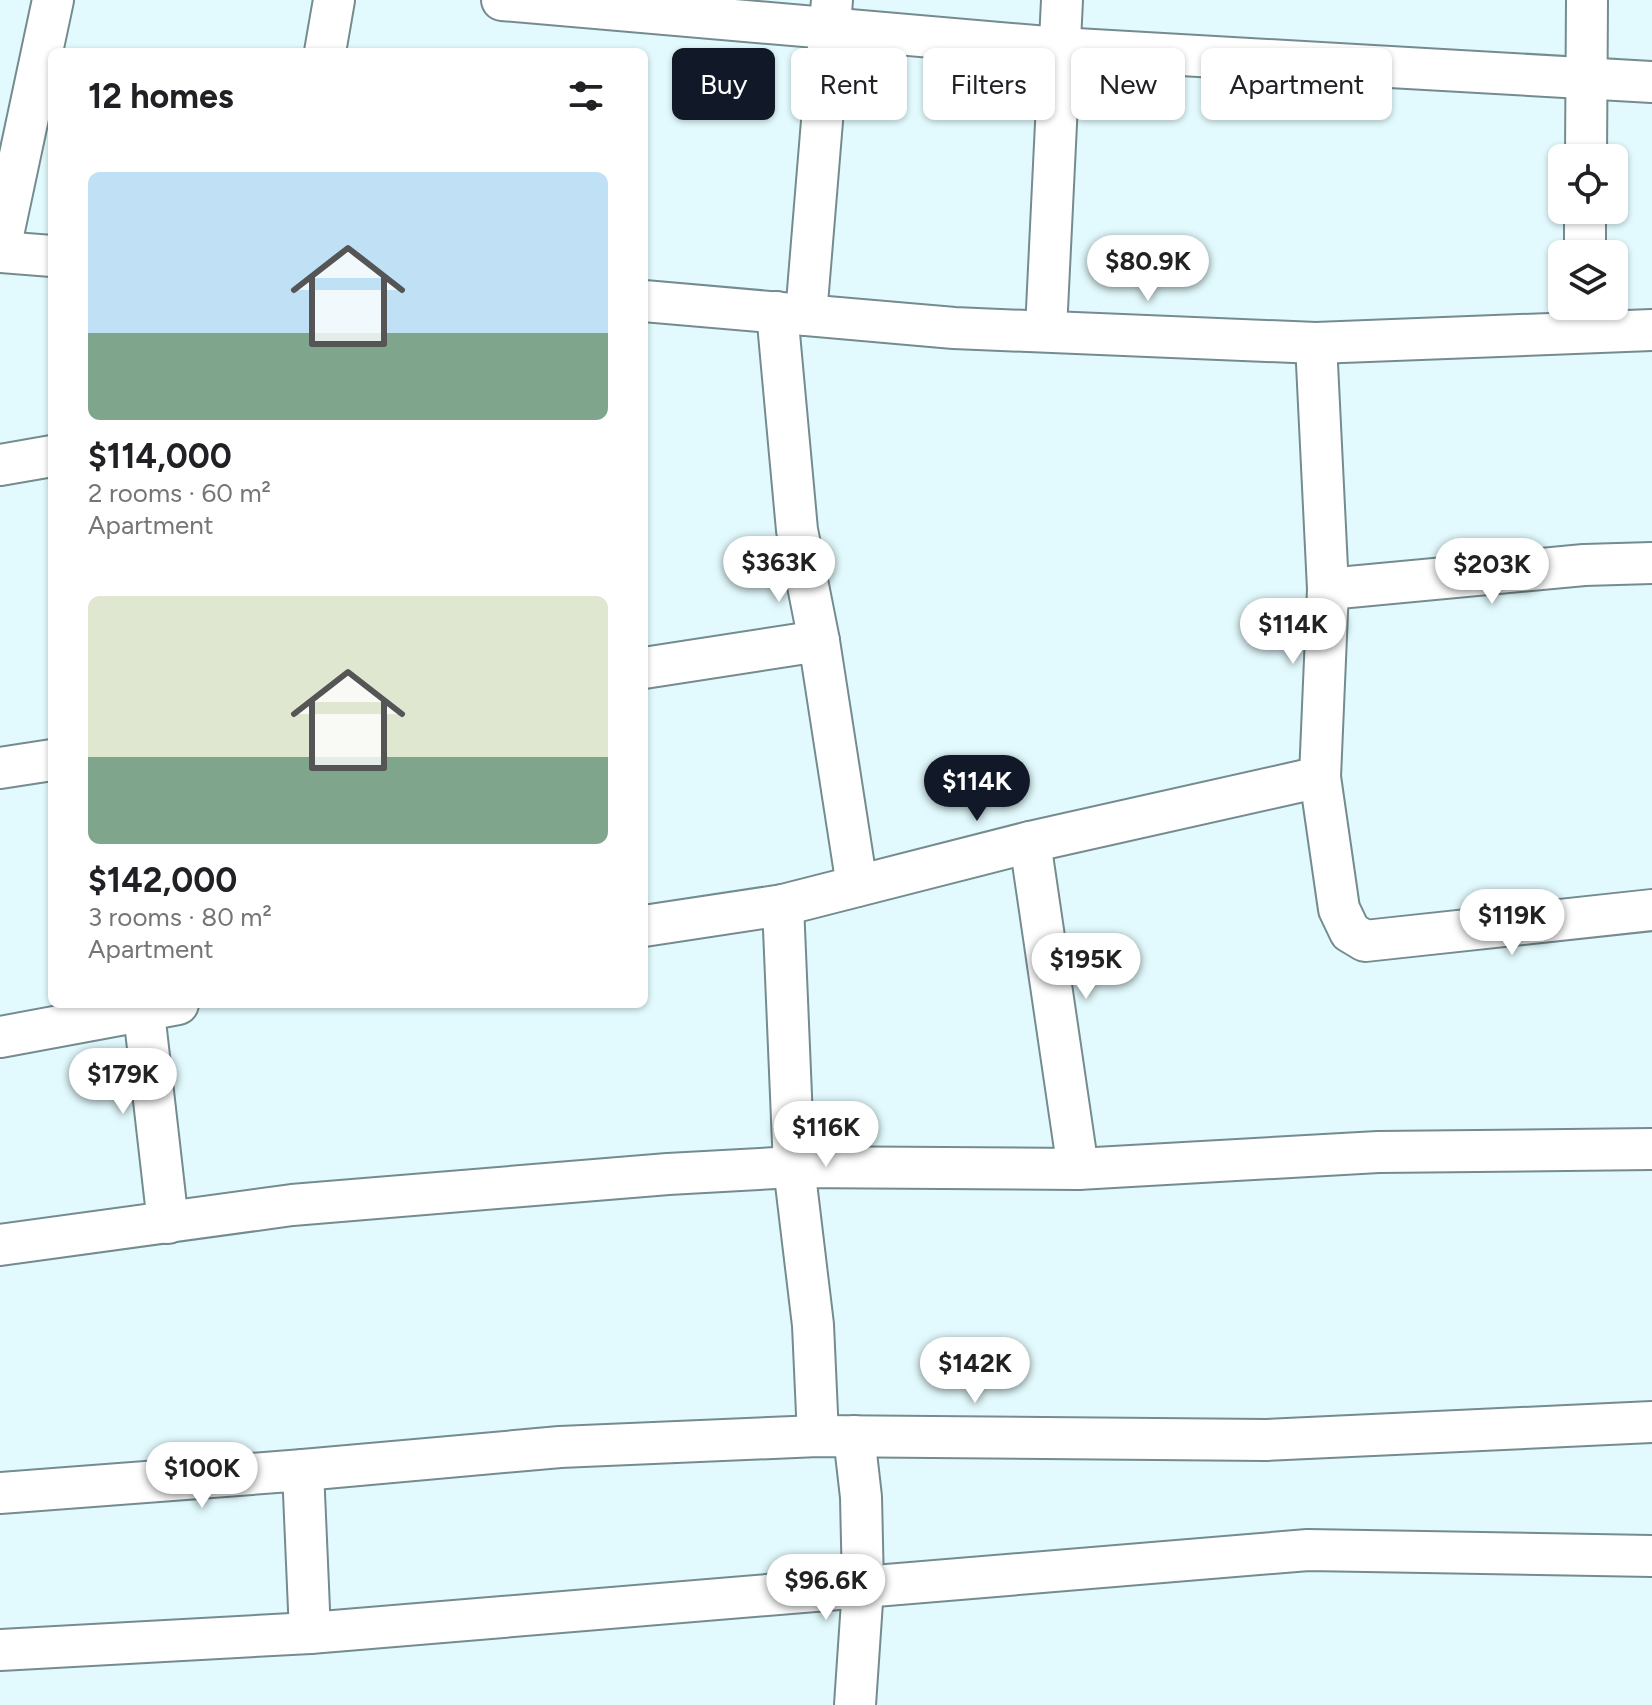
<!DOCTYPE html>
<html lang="en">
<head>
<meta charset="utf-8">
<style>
  :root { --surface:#fff; --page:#f2f2f2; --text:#202124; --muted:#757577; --accent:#111827 }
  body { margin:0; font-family:Figtree,sans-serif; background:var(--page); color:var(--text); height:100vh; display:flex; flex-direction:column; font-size:30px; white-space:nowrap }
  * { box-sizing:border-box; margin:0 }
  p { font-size:26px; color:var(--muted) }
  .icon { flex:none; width:44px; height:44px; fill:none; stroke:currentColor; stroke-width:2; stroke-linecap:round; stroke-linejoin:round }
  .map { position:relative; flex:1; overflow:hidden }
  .sheet { position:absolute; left:48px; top:48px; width:600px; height:960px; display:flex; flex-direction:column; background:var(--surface); border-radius:12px; box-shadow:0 2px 6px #0004 }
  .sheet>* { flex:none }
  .top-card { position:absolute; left:672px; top:48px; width:760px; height:72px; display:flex; gap:16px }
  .controls { position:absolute; left:1548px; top:144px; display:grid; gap:16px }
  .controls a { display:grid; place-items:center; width:80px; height:80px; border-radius:12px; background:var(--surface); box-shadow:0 2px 6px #0004; font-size:40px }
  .price { position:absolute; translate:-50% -68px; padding:0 18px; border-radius:28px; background:#fff; color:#222; font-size:26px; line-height:52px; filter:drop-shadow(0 2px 4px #0008) }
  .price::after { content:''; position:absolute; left:50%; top:48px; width:24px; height:18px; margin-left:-12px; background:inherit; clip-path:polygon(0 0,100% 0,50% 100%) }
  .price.current { background:var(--accent); color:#fff }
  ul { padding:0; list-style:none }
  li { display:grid; align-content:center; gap:16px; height:424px; padding:0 40px }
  li span { display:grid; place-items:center; height:248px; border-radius:12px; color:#555 }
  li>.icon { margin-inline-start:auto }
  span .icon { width:144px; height:144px; fill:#fffc; stroke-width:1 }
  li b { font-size:34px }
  h2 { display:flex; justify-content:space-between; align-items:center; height:96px; padding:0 40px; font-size:34px }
  .pill { padding:0 28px; border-radius:12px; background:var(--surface); box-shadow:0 2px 6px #0004; font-size:28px; line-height:72px }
  .pill.current { background:var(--accent); color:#fff }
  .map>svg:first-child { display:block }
</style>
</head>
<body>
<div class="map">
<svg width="1652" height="1705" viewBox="0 0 1652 1705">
  <rect width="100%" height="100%" fill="#e2fafd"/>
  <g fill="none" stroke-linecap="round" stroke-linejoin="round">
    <!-- minor casing -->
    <g stroke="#758b8e" stroke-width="44">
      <g id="minor">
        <polyline points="502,0 1059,48 1652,82"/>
        <polyline points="325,52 334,0"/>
        <polyline points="1586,158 1587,0"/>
        <polyline points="0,249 53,0"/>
        <polyline points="0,252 52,256"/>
        <polyline points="1585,254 1585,210"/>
        <polyline points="644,301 954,328 1316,343 1652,330"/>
        <polyline points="777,312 797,530 819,641 857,886"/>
        <polyline points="806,315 832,0"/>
        <polyline points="1046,330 1062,0"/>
        <polyline points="1316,343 1328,589 1320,777 1339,909 1350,932 1365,941 1652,910"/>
        <polyline points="0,465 52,456"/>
        <polyline points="1328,589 1584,565 1652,563"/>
        <polyline points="644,668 819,641"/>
        <polyline points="0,768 52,760"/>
        <polyline points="1030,842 1078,1169"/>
        <polyline points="783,905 794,1167 813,1325 818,1436"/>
        <polyline points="644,926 783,905 1030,842 1320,777"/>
        <polyline points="143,1004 168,1223"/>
        <polyline points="0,1037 178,1004"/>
        <polyline points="0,1245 292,1205 668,1174 794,1167 1078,1169 1378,1152 1652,1149"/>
        <polyline points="854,1436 861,1497 863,1587 855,1705"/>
        <polyline points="303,1470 560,1447 818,1436 1266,1440 1652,1422"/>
        <polyline points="0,1493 303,1470 310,1633"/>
        <polyline points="0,1650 310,1633 1308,1550 1652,1556"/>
      </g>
    </g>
    <!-- minor -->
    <use href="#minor" stroke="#fff" stroke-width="40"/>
  </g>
</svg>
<div class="controls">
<a><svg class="icon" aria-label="locate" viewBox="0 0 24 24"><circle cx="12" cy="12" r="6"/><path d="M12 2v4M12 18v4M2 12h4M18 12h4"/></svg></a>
<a><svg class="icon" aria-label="layers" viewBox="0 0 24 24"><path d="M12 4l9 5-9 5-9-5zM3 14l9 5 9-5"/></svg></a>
</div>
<b class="price" style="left:1148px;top:303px">$80.9K</b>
<b class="price" style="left:779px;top:604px">$363K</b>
<b class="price" style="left:1492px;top:606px">$203K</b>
<b class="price" style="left:1293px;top:666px">$114K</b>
<b class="price current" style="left:977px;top:823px">$114K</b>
<b class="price" style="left:1512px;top:957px">$119K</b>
<b class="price" style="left:1086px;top:1001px">$195K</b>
<b class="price" style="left:123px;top:1116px">$179K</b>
<b class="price" style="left:826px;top:1169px">$116K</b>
<b class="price" style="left:975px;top:1405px">$142K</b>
<b class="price" style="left:202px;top:1510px">$100K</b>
<b class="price" style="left:826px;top:1622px">$96.6K</b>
<div class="top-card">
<a class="pill current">Buy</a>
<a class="pill">Rent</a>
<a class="pill">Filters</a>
<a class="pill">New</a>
<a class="pill">Apartment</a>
</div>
<section class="sheet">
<h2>12 homes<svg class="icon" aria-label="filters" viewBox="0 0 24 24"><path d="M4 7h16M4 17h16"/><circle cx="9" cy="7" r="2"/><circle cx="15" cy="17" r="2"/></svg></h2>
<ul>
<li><span style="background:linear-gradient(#bfe0f5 65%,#7fa58c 0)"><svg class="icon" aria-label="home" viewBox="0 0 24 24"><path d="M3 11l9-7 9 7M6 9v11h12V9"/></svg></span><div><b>$114,000</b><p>2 rooms · 60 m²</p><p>Apartment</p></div></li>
<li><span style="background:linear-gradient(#dfe7d0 65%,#7fa58c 0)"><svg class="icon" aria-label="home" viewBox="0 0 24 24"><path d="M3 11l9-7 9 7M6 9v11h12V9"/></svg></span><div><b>$142,000</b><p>3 rooms · 80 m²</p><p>Apartment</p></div></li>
</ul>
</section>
</div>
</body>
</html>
